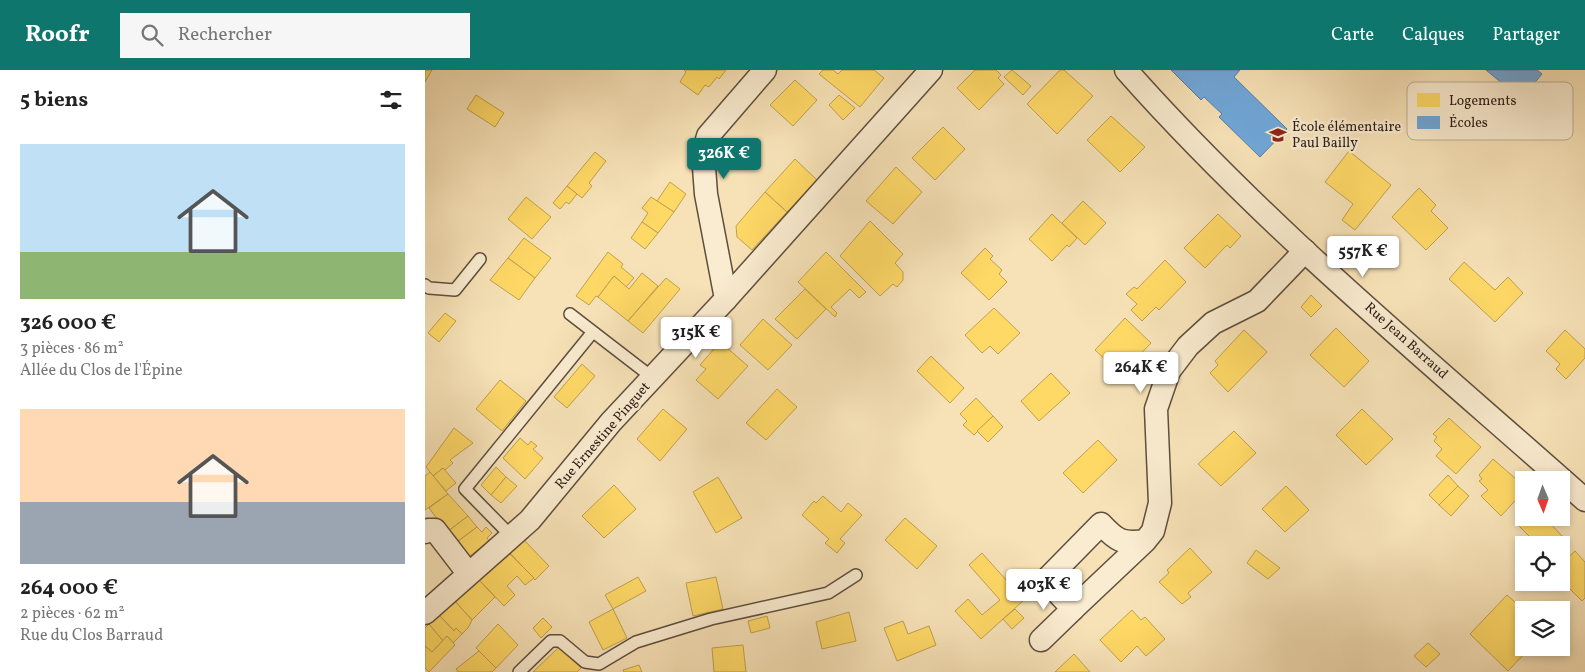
<!DOCTYPE html>
<html lang="fr">
<head>
<meta charset="utf-8">
<style>
  :root { --surface:#fff; --page:#f6f6f6; --text:#222; --muted:#767676; --accent:#0f766e }
  body { margin:0; font-family:Vollkorn,serif; background:var(--page); color:var(--text); height:100vh; display:flex; flex-direction:column; font-size:19px; white-space:nowrap }
  * { box-sizing:border-box; margin:0 }
  p { font-size:16px; color:var(--muted) }
  .icon { flex:none; width:28px; height:28px; fill:none; stroke:currentColor; stroke-width:2; stroke-linecap:round; stroke-linejoin:round }
  .map { position:relative; flex:1; overflow:hidden }
  .drawer { display:flex; flex-direction:column; background:var(--surface); width:425px }
  .drawer>* { flex:none }
  .needle { width:32px; rotate:178deg }
  .tools { position:absolute; left:1090px; top:401px; display:grid; gap:10px }
  .tools a { display:grid; place-items:center; width:55px; height:55px; border-radius:0px; background:var(--surface); box-shadow:0 2px 8px #0003; font-size:25px }
  .price { position:absolute; translate:-50% -42px; padding:0 11px; border-radius:5px; background:#fff; color:#222; font-size:16px; line-height:32px; filter:drop-shadow(0 1px 2px #0008) }
  .price::after { content:''; position:absolute; left:50%; top:30px; width:15px; height:11px; margin-left:-8px; background:inherit; clip-path:polygon(0 0,100% 0,50% 100%) }
  .price.selected { background:var(--accent); color:#fff }
  ul { padding:0; list-style:none }
  li { display:grid; align-content:center; gap:10px; height:265px; padding:0 20px }
  li span { display:grid; place-items:center; height:155px; border-radius:0px; color:#555 }
  li>.icon { margin-inline-start:auto }
  span .icon { width:90px; height:90px; fill:#fffc; stroke-width:1 }
  li b { font-size:21px }
  h2 { display:flex; justify-content:space-between; align-items:center; height:60px; padding:0 20px; font-size:21px }
  header { display:flex; align-items:center; gap:30px; box-sizing:border-box; height:70px; padding:0 25px; background:var(--accent); color:#fff }
  header strong { font-size:24px }
  nav { display:flex; gap:28px; margin-inline-start:auto; font-size:18px }
  .search { width:350px; height:45px; background:var(--page); display:flex; align-items:center; gap:12px; box-sizing:border-box; padding:0 18px; border-radius:0px; color:var(--muted); font-size:19px }
  main { display:flex; flex:1; min-height:0 }
  .map>svg:first-child { display:block }
</style>
</head>
<body>
<header>
<strong>Roofr</strong>
<div class="search"><svg class="icon" aria-label="search" viewBox="0 0 24 24"><circle cx="10" cy="10" r="6"/><path d="M15 15l6 6"/></svg>Rechercher</div>
<nav><a>Carte</a><a>Calques</a><a>Partager</a></nav>
</header>
<main>
<section class="drawer">
<h2>5 biens<svg class="icon" aria-label="filters" viewBox="0 0 24 24"><path d="M4 7h16M4 17h16"/><circle cx="9" cy="7" r="2"/><circle cx="15" cy="17" r="2"/></svg></h2>
<ul>
<li><span style="background:linear-gradient(#bfe0f5 70%,#8fb573 0)"><svg class="icon" aria-label="home" viewBox="0 0 24 24"><path d="M3 11l9-7 9 7M6 9v11h12V9"/></svg></span><div><b>326 000 €</b><p>3 pièces · 86 m²</p><p>Allée du Clos de l'Épine</p></div></li>
<li><span style="background:linear-gradient(#ffd9b3 60%,#9aa5b1 0)"><svg class="icon" aria-label="home" viewBox="0 0 24 24"><path d="M3 11l9-7 9 7M6 9v11h12V9"/></svg></span><div><b>264 000 €</b><p>2 pièces · 62 m²</p><p>Rue du Clos Barraud</p></div></li>
</ul>
</section>
<div class="map">
<svg width="1160" height="602" viewBox="0 0 1160 602">
  <rect width="100%" height="100%" fill="#f7e2b7"/>
  <filter id="stains"><feTurbulence type="fractalNoise" baseFrequency=".004" numOctaves="4"/><feColorMatrix values="0 0 0 0 .2 0 0 0 0 .09 0 0 0 0 .02 0 0 0 .5 -.17"/></filter>
  <radialGradient id="worn" r=".72"><stop offset=".6" stop-color="#630" stop-opacity="0"/><stop offset="1" stop-color="#630" stop-opacity=".3"/></radialGradient>
  <!-- homes -->
  <g fill="#ffd966" stroke="#bfa04e">
    <polygon points="0,0 7,0 0,12"/>
    <polygon points="259,0 301,0 294,9 292,7 284,17 280,15 273,25 255,12 261,2"/>
    <polygon points="398,0 408,0 413,4 417,0 449,0 459,8 435,37 394,4"/>
    <polygon points="550,0 571,0 576,5 573,8 579,14 554,40 532,18"/>
    <polygon points="587,0 606,16 598,25 579,7"/>
    <polygon points="635,0 639,0 668,26 632,64 602,34"/>
    <polygon points="370,10 392,30 368,56 345,35"/>
    <polygon points="51,25 79,43 70,57 42,39"/>
    <polygon points="414,25 430,38 418,50 404,35"/>
    <polygon points="686,46 720,77 695,102 662,70"/>
    <polygon points="518,57 540,79 510,110 487,88"/>
    <polygon points="924,81 966,115 930,160 917,150 928,134 900,112"/>
    <polygon points="170,82 181,91 164,113 167,116 157,128 142,116"/>
    <polygon points="370,89 392,110 362,142 340,122"/>
    <polygon points="471,97 497,122 468,154 441,131"/>
    <polygon points="245,112 261,124 249,142 232,131"/>
    <polygon points="142,116 152,124 144,134 141,132 135,139 128,133"/>
    <polygon points="994,118 1011,135 1006,141 1023,158 1001,180 967,147"/>
    <polygon points="340,122 362,142 327,180 312,167 311,156"/>
    <polygon points="101,127 126,147 107,169 83,149"/>
    <polygon points="226,127 249,142 233,163 217,152 223,143 217,138"/>
    <polygon points="658,131 681,153 660,175 637,153"/>
    <polygon points="627,144 652,168 644,177 642,175 627,191 604,169"/>
    <polygon points="793,144 816,166 805,178 802,175 780,198 759,178"/>
    <polygon points="445,151 478,184 470,193 478,202 478,210 472,217 468,214 455,226 415,186"/>
    <polygon points="217,152 233,163 220,179 206,168"/>
    <polygon points="99,168 126,188 110,208 83,188"/>
    <polygon points="560,178 568,186 565,189 577,200 574,204 582,212 564,230 536,203"/>
    <polygon points="183,182 198,194 196,197 209,208 201,217 189,206 173,227 171,226 164,235 151,226"/>
    <polygon points="401,182 441,222 434,228 425,219 406,237 412,243 410,247 373,212"/>
    <polygon points="83,188 110,208 94,230 65,210"/>
    <polygon points="740,190 761,212 734,240 731,237 717,251 706,240 712,234 701,224 709,217 712,219"/>
    <polygon points="1039,192 1070,220 1083,207 1098,223 1070,252 1024,209"/>
    <polygon points="217,203 233,216 203,251 173,227 189,206 204,219"/>
    <polygon points="241,208 255,219 218,263 203,251"/>
    <polygon points="380,219 401,239 372,269 350,249"/>
    <polygon points="886,225 897,236 886,247 876,237"/>
    <polygon points="569,238 595,263 573,284 565,276 557,283 540,265"/>
    <polygon points="20,243 31,251 14,272 3,263"/>
    <polygon points="700,248 726,273 696,304 670,280"/>
    <polygon points="338,249 367,275 343,300 315,275"/>
    <polygon points="911,258 944,291 919,317 885,285"/>
    <polygon points="819,260 842,282 803,322 785,303 793,295 790,291"/>
    <polygon points="1140,260 1160,279 1160,288 1141,309 1131,299 1135,294 1121,281"/>
    <polygon points="295,272 323,296 293,329 271,310 281,299 275,295"/>
    <polygon points="506,286 539,318 525,333 492,301"/>
    <polygon points="157,294 170,306 142,338 129,327"/>
    <polygon points="626,303 645,323 614,351 596,331"/>
    <polygon points="75,310 101,331 77,361 51,339"/>
    <polygon points="352,319 372,337 341,370 321,353"/>
    <polygon points="551,328 568,346 549,365 538,355 542,351 535,344"/>
    <polygon points="238,339 262,359 235,391 212,369"/>
    <polygon points="937,339 968,369 941,395 911,365"/>
    <polygon points="568,346 578,357 563,372 552,361"/>
    <polygon points="1024,348 1056,377 1031,404 1011,386 1017,379 1009,371 1012,367 1008,364"/>
    <polygon points="29,358 48,373 25,390 28,393 20,400 18,398 8,406 1,397"/>
    <polygon points="809,361 831,383 796,416 773,394"/>
    <polygon points="95,368 103,375 106,371 112,376 108,379 118,388 100,409 78,388"/>
    <polygon points="673,370 692,390 658,423 638,403"/>
    <polygon points="1068,389 1099,416 1099,421 1076,446 1056,426 1063,420 1054,411 1057,409 1054,405"/>
    <polygon points="71,397 81,407 66,425 56,415"/>
    <polygon points="18,398 31,413 21,421 8,406"/>
    <polygon points="5,402 23,424 0,440 0,406"/>
    <polygon points="1023,405 1033,416 1014,435 1004,425"/>
    <polygon points="81,407 92,416 76,433 66,425"/>
    <polygon points="293,407 317,448 291,463 268,422"/>
    <polygon points="189,415 211,439 179,468 157,446"/>
    <polygon points="861,416 884,440 860,462 837,439"/>
    <polygon points="1033,416 1044,426 1026,446 1014,435"/>
    <polygon points="23,424 43,446 22,462 4,438"/>
    <polygon points="398,426 416,442 423,433 437,445 415,469 420,473 412,483 400,473 404,469 377,445 389,431 391,433"/>
    <polygon points="43,446 52,457 32,472 22,462"/>
    <polygon points="480,448 512,476 492,499 460,470"/>
    <polygon points="1103,448 1120,448 1137,466 1128,475 1113,475 1094,456"/>
    <polygon points="52,457 57,462 61,457 67,463 62,468 64,471 45,486 32,472"/>
    <polygon points="98,469 124,496 110,510 85,483"/>
    <polygon points="765,478 787,502 763,523 766,527 757,534 734,512 744,503 742,500"/>
    <polygon points="831,480 855,498 843,509 822,493"/>
    <polygon points="1150,481 1160,492 1160,528 1157,531 1136,510 1136,494"/>
    <polygon points="83,482 109,508 100,515 92,506 82,516 90,525 79,536 53,509"/>
    <polygon points="557,483 599,530 556,569 530,541 543,529 557,545 575,530 544,495"/>
    <polygon points="213,507 221,521 188,539 180,525"/>
    <polygon points="291,507 298,539 268,546 261,513"/>
    <polygon points="53,509 70,527 47,550 28,529"/>
    <polygon points="1082,525 1099,540 1099,578 1105,578 1083,601 1045,564"/>
    <polygon points="28,529 47,550 43,558 37,564 31,558 29,561 14,545"/>
    <polygon points="188,539 202,568 178,580 164,552"/>
    <polygon points="590,539 599,548 587,559 578,549"/>
    <polygon points="707,540 716,550 720,547 740,569 721,586 712,576 696,592 675,570"/>
    <polygon points="424,542 431,571 397,579 391,552"/>
    <polygon points="14,545 29,561 31,558 37,564 28,573 22,566 18,571 4,555"/>
    <polygon points="342,546 345,558 326,563 323,551"/>
    <polygon points="118,548 127,557 116,568 108,558"/>
    <polygon points="478,551 483,564 504,556 511,575 472,591 459,558"/>
    <polygon points="4,554 18,571 7,582 0,576 0,558"/>
    <polygon points="73,554 93,575 71,598 51,578"/>
    <polygon points="22,566 30,575 4,602 0,598 0,576 7,582"/>
    <polygon points="1003,573 1015,584 1001,597 989,586"/>
    <polygon points="318,575 321,602 289,602 287,578"/>
    <polygon points="134,577 156,598 152,602 108,602"/>
    <polygon points="54,581 71,598 67,602 33,602 31,599"/>
    <polygon points="649,584 665,602 630,602"/>
    <polygon points="214,595 217,602 199,602 198,600"/>
  </g>
  <!-- schools -->
  <g fill="#6fa8dc" stroke="#5b7ea1">
    <polygon points="746,0 815,0 809,7 862,59 835,87 794,47 797,44 779,27 776,30"/>
    <polygon points="1061,0 1112,0 1117,4 1096,29"/>
  </g>
  <g fill="none" stroke-linecap="round" stroke-linejoin="round">
    <!-- service casing -->
    <g stroke="#5e4e3e" stroke-width="14">
      <g id="service">
        <polyline points="0,215 4,218 30,220 55,189"/>
        <polyline points="145,244 228,308"/>
        <polyline points="86,466 40,419 167,263"/>
        <polyline points="94,602 126,571 135,571 160,592 174,594 211,572 286,549 403,523 431,505"/>
      </g>
    </g>
    <!-- minor casing -->
    <g stroke="#5e4e3e" stroke-width="25">
      <g id="minor">
        <path d="M 701,0 C 840,157 1004,291 1160,430"/>
        <polyline points="301,229 281,124 278,84 283,66 340,0"/>
        <polyline points="0,462 3,460 10,460 43,503"/>
        <path d="M 720,471 C 697,474 692,471 676,454 L 621,510 L 648,539 L 720,471 L 728,461 L 735,433 L 731,339 L 744,301 L 763,276 L 788,253 L 832,231 L 880,181"/>
        <polyline points="0,543 105,450 186,352 301,229 506,0"/>
        <polyline points="616,570 648,539"/>
      </g>
    </g>
    <!-- service -->
    <use href="#service" stroke="#faecd0" stroke-width="11"/>
    <!-- minor -->
    <use href="#minor" stroke="#faecd0" stroke-width="22"/>
  </g>
  <!-- icons -->
  <defs>
    <g id="school-bare" transform="scale(1.35)"><path d="M0-5L7-2L0 1L-7-2ZM-4 1L0 2.5L4 1V4Q0 6-4 4Z" fill="#8f2418" stroke="#faecd0" stroke-width="2.5" paint-order="stroke"/></g>
  </defs>
  <g fill-rule="evenodd">
    <use href="#school-bare" x="853" y="65"/>
  </g>
  <g text-anchor="middle" dominant-baseline="central" stroke-width="5" stroke-linejoin="round" paint-order="stroke">
    <!-- poi labels -->
    <g font-size="14" fill="#2b1c16" stroke="#faecd0" text-anchor="start">
      <text x="867" y="57">École élémentaire<tspan x="867" dy="16">Paul Bailly</tspan></text>
    </g>
    <!-- street labels -->
    <g font-size="14" fill="#2b1c16" stroke="#faecd0">
      <text transform="translate(981 271) rotate(42)">Rue Jean Barraud</text>
      <text transform="translate(178 366) rotate(-49)">Rue Ernestine Pinguet</text>
    </g>
  </g>
  <!-- legend -->
  <rect x="982" y="12" width="166" height="58" rx="8" fill="#faecd0" stroke="#bcae98" stroke-width="1"/>
  <rect x="992" y="23" width="23" height="14" fill="#ffd966"/>
  <rect x="992" y="46" width="23" height="13" fill="#6fa8dc"/>
  <g font-size="14" fill="#2b1c16">
    <text x="1024" y="35">Logements</text>
    <text x="1024" y="57">Écoles</text>
  </g>
  <rect width="100%" height="100%" filter="url(#stains)"/>
  <rect width="100%" height="100%" fill="url(#worn)"/>
</svg>
<div class="tools">
<a><svg class="needle" viewBox="-14 -14 28 28"><path d="M0-13l5 13h-10z" fill="#e53935"/><path d="M0 13l5-13h-10z" fill="#767676"/></svg></a>
<a><svg class="icon" aria-label="locate" viewBox="0 0 24 24"><circle cx="12" cy="12" r="6"/><path d="M12 2v4M12 18v4M2 12h4M18 12h4"/></svg></a>
<a><svg class="icon" aria-label="layers" viewBox="0 0 24 24"><path d="M12 4l9 5-9 5-9-5zM3 14l9 5 9-5"/></svg></a>
</div>
<b class="price selected" style="left:299px;top:110px">326K €</b>
<b class="price" style="left:938px;top:208px">557K €</b>
<b class="price" style="left:271px;top:289px">315K €</b>
<b class="price" style="left:716px;top:324px">264K €</b>
<b class="price" style="left:619px;top:541px">403K €</b>
</div>
</main>
</body>
</html>
